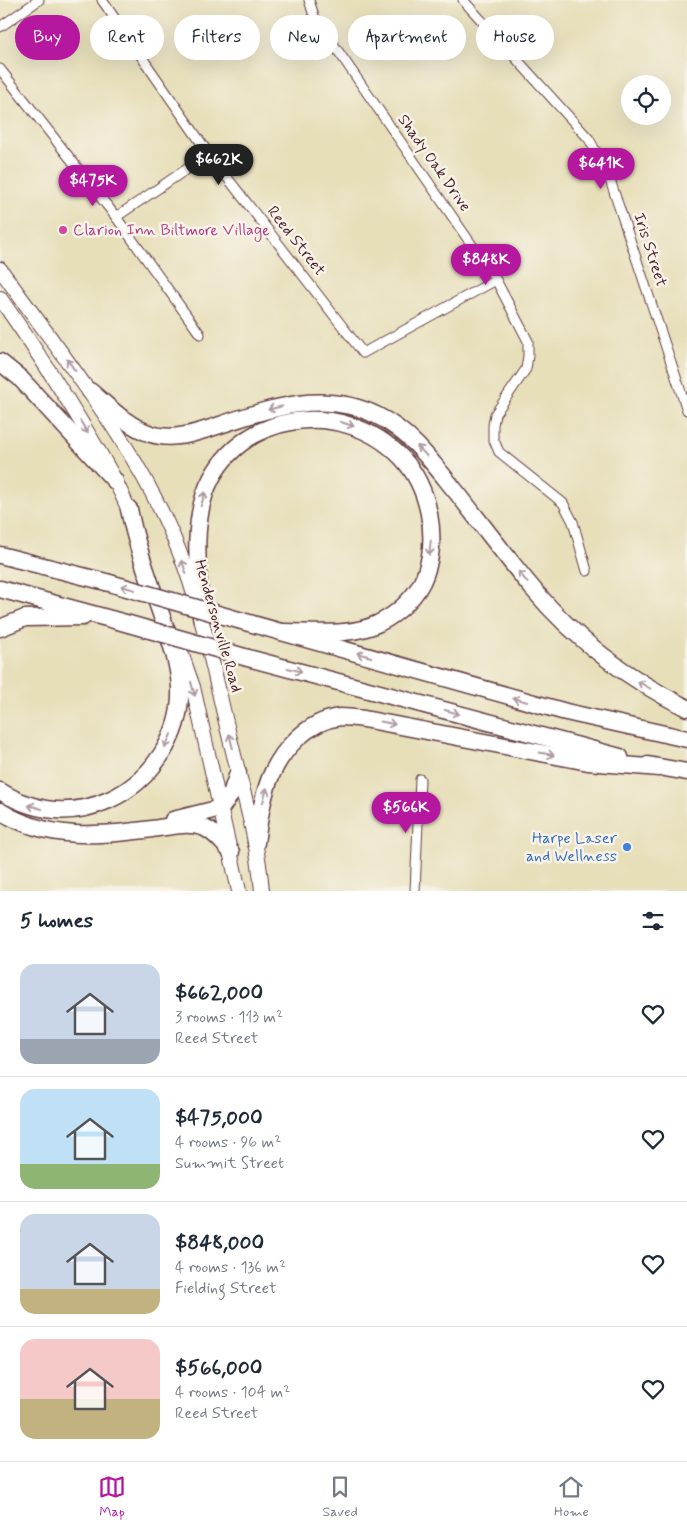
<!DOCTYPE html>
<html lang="en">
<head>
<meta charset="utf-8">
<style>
  :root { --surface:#fff; --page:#f6f6f7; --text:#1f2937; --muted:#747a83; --line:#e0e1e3; --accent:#b5179e }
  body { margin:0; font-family:Mynerve,sans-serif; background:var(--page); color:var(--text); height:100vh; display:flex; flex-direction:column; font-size:19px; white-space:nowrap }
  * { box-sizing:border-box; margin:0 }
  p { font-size:16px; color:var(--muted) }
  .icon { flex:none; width:28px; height:28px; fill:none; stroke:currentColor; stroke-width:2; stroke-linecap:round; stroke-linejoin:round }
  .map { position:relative; height:891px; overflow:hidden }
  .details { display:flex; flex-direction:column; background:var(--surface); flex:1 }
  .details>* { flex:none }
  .guide { position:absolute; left:15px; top:15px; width:658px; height:45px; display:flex; gap:10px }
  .controls { position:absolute; left:621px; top:75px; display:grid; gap:10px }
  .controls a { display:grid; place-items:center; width:50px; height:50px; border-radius:50%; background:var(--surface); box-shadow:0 5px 20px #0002; font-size:25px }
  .price { position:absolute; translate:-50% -42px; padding:0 11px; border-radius:18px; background:var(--accent); color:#fff; font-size:16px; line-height:32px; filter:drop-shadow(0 1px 2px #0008) }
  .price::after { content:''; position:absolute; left:50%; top:30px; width:15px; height:11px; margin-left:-8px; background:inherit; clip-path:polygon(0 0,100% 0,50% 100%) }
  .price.current { background:#222; color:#fff }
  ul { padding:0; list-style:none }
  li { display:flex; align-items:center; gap:15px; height:125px; padding:0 20px }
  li+li { border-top:1px solid var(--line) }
  li span { display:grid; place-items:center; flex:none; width:140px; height:100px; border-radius:15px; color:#555 }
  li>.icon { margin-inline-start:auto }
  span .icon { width:60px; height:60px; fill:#fffc; stroke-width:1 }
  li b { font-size:21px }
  h2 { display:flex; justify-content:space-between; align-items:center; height:60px; padding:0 20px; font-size:21px }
  .pill { padding:0 18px; border-radius:22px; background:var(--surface); box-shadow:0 5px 20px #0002; font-size:18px; line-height:45px }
  .pill.current { background:var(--accent); color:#fff }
  .tab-bar { display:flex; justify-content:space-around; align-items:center; height:70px; border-top:1px solid var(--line); background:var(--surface); font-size:14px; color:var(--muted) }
  .tab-bar a { display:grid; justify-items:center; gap:2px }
  .tab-bar .current { color:var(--accent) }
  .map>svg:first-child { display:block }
</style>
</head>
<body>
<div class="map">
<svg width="687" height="891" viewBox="0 0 687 891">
  <rect width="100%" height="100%" fill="#f7f3e8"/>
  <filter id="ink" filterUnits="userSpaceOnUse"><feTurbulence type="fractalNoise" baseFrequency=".02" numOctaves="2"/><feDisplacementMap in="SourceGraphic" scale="10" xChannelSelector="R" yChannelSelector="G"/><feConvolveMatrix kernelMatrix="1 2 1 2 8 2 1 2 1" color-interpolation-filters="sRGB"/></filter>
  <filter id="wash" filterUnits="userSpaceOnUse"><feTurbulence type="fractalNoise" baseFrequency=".0096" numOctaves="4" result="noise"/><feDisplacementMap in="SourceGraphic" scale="20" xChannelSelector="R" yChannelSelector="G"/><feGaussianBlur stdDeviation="1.12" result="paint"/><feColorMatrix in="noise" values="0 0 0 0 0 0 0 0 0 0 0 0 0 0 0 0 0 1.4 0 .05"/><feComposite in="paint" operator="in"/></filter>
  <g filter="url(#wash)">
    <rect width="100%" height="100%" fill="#e7dfba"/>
  </g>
  <g filter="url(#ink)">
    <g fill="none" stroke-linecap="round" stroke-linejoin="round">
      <!-- minor casing -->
      <g stroke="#623c40" stroke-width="11">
        <g id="minor">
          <polyline points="102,0 209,154 363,353 496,280"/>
          <polyline points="309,0 314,16 496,280 528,341 528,356 526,369 495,414 493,425 493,438 499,452 563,503 573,522 587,571"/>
          <polyline points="463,0 589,139 608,174 687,410"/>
          <polyline points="0,27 39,0"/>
          <polyline points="0,69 116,217 200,334"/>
          <polyline points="116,217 209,154"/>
          <polyline points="415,891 420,779"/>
        </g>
      </g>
      <!-- primary casing -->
      <g stroke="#623c40" stroke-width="16">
        <g id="primary">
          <path d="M 0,269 C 68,364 145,455 185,567 C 205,623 216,682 230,739 C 242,789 258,840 262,891"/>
          <path d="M 0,298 C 30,341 59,385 86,430 C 103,458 121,488 132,519"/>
          <polyline points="179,647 193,687 239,891"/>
        </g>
      </g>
      <!-- motorway casing -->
      <g stroke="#623c40" stroke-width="19">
        <g id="motorway">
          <polyline points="0,362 20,378 115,481"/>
          <path d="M 90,391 C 108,406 127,426 151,434 C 173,441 196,433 217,426 C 270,408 324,389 378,416 C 412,433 434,465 458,494 C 483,526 507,558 533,589 C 576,640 628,679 687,708"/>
          <polyline points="0,555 106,582"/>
          <polyline points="0,589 129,624"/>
          <path d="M 201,617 C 199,577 192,532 205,493 C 234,411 344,396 402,458 C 429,487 439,537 425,575 C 418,595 398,614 379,623 C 352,637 311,632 282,632"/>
          <polyline points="242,621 566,712 687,739"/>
          <polyline points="0,628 25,618 83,617"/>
          <polyline points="248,658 620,757"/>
          <polyline points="648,765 687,772"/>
          <path d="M 0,791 C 34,812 71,817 109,800 C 151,781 182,736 180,688 C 179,663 169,638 161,614 C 149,579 136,545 129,509"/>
          <path d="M 0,811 C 48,841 100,836 152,829 C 168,827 187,822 202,827 C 214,831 223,843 231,852"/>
          <polyline points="173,820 221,808 231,794 238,773"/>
          <path d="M 256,843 C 259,821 262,799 270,778 C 282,749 308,721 340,717 C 348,717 356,718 364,719 L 588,762 L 659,768"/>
        </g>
      </g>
      <!-- minor -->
      <use href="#minor" stroke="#fff" stroke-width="9"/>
      <!-- primary -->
      <use href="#primary" stroke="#fff" stroke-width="14"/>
      <!-- motorway -->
      <use href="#motorway" stroke="#fff" stroke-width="16"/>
      <!-- motorway-bridge casing -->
      <g stroke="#623c40" stroke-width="19" stroke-linecap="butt">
        <g id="motorway-bridge">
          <polyline points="106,582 242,621"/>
          <polyline points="129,624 248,658"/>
        </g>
      </g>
      <!-- motorway-bridge -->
      <use href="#motorway-bridge" stroke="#fff" stroke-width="16"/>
    </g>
    <!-- one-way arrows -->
    <defs><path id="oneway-shaft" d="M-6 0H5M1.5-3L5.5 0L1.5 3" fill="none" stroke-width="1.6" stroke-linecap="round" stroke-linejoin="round" transform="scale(1.25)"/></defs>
    <g stroke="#ae9aa0">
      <use href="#oneway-shaft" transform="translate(71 365) rotate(-126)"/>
      <use href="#oneway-shaft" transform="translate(275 408) rotate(167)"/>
      <use href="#oneway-shaft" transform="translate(347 424) rotate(18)"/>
      <use href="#oneway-shaft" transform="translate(84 427) rotate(59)"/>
      <use href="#oneway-shaft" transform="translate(422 451) rotate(-133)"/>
      <use href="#oneway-shaft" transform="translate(203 499) rotate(-73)"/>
      <use href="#oneway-shaft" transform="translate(430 548) rotate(96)"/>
      <use href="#oneway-shaft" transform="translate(184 567) rotate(-110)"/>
      <use href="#oneway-shaft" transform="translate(523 577) rotate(-128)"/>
      <use href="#oneway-shaft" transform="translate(128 588) rotate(-164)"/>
      <use href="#oneway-shaft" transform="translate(364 655) rotate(-164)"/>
      <use href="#oneway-shaft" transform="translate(295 670) rotate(15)"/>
      <use href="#oneway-shaft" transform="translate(644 685) rotate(-150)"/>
      <use href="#oneway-shaft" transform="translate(193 689) rotate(74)"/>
      <use href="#oneway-shaft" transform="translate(520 700) rotate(-164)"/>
      <use href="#oneway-shaft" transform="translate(452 712) rotate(15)"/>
      <use href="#oneway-shaft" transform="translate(388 723) rotate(11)"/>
      <use href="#oneway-shaft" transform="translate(168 741) rotate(114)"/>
      <use href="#oneway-shaft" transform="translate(231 741) rotate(-104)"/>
      <use href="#oneway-shaft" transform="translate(547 754) rotate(11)"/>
      <use href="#oneway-shaft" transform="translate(265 795) rotate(-74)"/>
      <use href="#oneway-shaft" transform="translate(35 807) rotate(-164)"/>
    </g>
  </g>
  <!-- markers -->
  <circle fill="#d1479c" stroke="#f7f3e8" stroke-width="2" cx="63" cy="230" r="5"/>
  <circle fill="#3f7fe0" stroke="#f7f3e8" stroke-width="2" cx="627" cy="847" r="5"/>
  <g text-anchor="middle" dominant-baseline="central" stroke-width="5" stroke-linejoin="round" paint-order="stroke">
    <!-- street labels -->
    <g font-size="16" fill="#4a1f2b" stroke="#f7f3e8">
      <text transform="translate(434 163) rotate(55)">Shady Oak Drive</text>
      <text transform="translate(296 241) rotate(52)">Reed Street</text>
      <text transform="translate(650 250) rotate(72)">Iris Street</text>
      <text transform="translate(218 626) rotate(74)">Hendersonville Road</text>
    </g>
    <!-- hotel labels -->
    <g font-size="16" fill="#b23c85" stroke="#f7f3e8" text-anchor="start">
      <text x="73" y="230">Clarion Inn Biltmore Village</text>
    </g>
    <!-- shop labels -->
    <g font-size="16" fill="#366cbe" stroke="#f7f3e8" text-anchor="end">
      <text x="617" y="838">Harpe Laser<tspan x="617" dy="18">and Wellness</tspan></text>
    </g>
  </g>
</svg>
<div class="controls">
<a><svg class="icon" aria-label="locate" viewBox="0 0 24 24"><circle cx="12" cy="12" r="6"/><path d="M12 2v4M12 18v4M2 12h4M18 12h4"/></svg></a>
</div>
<b class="price current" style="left:219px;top:186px">$662K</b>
<b class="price" style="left:601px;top:190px">$641K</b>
<b class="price" style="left:93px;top:207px">$475K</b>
<b class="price" style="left:486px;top:286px">$848K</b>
<b class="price" style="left:406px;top:834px">$566K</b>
<div class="guide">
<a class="pill current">Buy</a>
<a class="pill">Rent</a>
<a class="pill">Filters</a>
<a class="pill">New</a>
<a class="pill">Apartment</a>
<a class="pill">House</a>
</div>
</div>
<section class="details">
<h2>5 homes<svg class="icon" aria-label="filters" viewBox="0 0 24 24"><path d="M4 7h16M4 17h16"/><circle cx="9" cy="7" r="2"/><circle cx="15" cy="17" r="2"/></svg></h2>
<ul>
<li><span style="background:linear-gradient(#c9d6e8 75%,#9aa5b1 0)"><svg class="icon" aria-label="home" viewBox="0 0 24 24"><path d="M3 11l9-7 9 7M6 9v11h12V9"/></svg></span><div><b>$662,000</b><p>3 rooms · 113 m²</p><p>Reed Street</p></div><svg class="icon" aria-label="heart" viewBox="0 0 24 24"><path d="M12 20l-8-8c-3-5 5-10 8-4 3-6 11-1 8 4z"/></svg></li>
<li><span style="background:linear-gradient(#bfe0f5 75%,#8fb573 0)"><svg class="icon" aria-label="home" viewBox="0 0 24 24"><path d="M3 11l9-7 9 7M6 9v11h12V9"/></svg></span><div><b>$475,000</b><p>4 rooms · 96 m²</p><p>Summit Street</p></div><svg class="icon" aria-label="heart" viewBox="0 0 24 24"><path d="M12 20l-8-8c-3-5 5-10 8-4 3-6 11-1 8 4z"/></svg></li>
<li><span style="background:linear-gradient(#c9d6e8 75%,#c2b280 0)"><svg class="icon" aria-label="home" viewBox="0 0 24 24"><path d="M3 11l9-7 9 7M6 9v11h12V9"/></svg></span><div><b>$848,000</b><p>4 rooms · 136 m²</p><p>Fielding Street</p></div><svg class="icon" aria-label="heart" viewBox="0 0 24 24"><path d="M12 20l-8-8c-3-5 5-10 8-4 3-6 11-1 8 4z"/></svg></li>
<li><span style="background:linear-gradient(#f6c9c9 60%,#c2b280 0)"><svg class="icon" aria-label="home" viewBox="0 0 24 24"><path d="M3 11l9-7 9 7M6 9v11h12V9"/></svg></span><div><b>$566,000</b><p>4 rooms · 104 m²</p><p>Reed Street</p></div><svg class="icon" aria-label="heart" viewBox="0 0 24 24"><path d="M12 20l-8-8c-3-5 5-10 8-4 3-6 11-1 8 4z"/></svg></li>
</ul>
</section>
<nav class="tab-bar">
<a class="current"><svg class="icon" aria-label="map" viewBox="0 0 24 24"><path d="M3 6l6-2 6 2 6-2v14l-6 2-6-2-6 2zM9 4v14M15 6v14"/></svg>Map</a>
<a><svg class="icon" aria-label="saved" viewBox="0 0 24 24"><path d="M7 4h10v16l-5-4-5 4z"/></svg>Saved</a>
<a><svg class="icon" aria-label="home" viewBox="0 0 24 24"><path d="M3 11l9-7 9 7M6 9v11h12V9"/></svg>Home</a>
</nav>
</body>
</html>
